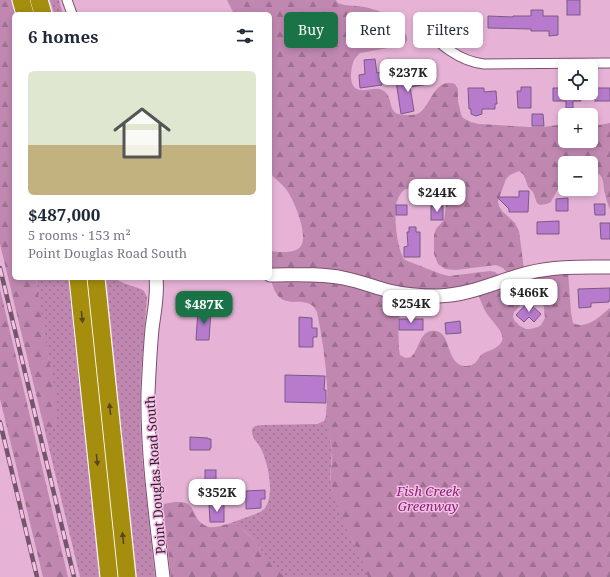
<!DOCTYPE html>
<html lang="en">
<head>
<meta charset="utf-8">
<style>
  :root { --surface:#fff; --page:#f6f6f7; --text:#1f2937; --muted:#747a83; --accent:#1a7347 }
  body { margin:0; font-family:"Noto Serif",serif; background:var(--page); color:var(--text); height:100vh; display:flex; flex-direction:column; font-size:15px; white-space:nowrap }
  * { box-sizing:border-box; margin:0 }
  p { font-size:13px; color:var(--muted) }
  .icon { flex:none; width:22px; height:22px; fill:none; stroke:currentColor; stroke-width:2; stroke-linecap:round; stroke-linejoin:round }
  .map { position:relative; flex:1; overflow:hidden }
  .side { position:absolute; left:12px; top:12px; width:260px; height:268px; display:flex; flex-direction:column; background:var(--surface); border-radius:6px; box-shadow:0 2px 6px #0003 }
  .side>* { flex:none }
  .hud { position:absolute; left:284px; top:12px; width:266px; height:36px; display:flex; gap:8px }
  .buttons { position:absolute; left:558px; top:60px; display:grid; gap:8px }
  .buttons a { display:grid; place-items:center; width:40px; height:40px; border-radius:6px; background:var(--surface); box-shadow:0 2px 6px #0003; font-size:20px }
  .price { position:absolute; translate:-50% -34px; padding:0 9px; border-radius:8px; background:#fff; color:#222; font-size:13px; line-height:26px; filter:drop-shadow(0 1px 2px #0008) }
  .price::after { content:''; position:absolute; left:50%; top:24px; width:12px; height:9px; margin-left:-6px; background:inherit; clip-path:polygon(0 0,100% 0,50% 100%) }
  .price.current { background:var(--accent); color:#fff }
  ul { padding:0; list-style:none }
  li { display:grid; align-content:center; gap:8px; height:212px; padding:0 16px }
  li span { display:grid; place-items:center; height:124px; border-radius:6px; color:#555 }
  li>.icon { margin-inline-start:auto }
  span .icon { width:72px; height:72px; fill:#fffc; stroke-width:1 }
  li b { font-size:17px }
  h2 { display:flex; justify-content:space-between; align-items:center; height:48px; padding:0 16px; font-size:17px }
  .chip { padding:0 14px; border-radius:6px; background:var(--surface); box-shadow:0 2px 6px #0003; font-size:14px; line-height:36px }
  .chip.current { background:var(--accent); color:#fff }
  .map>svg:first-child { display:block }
</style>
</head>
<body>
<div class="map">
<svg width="610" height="577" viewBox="0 0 610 577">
  <defs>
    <pattern id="green-dots" width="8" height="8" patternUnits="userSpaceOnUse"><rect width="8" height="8" fill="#c088b1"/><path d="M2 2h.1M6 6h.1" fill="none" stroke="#9d6f90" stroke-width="1.8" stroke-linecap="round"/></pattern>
    <pattern id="forest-firs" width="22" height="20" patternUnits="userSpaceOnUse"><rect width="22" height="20" fill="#c088b1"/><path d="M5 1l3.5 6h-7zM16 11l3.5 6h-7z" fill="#9d6f90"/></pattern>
  </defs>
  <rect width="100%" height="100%" fill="#e6b3d7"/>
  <!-- green -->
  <g fill="url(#green-dots)">
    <polygon points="50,0 59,0 63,14 54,14"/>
    <polygon points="36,278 69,278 99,577 80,577 41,415 44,425 57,409 55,395 41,316"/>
    <polygon points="106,278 114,278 123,283 141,289 144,291 147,297 141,372 140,414 142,458 155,577 137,577"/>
    <path d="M 326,416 L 332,451 L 330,477 L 332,489 L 337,505 L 356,548 L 397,430 L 610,577 L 171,577 L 168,550 L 261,550 C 256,543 243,528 236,525 C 232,523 230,524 226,525 C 234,521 257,515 263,510 C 276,498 268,464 262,451 C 259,443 251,439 252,429 L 255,426 L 262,425 L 317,424 L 324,421 Z"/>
  </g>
  <!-- forest -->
  <g fill="url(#forest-firs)">
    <path d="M 0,0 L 11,0 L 15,14 L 14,14 L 14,278 L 36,278 C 40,305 44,333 49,360 C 52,377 59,400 57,417 C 56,423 55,427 50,430 L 45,428 L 41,415 L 0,244 Z"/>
    <path d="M 227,0 L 336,0 L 338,3 L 341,4 C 352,7 362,5 372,9 C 377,10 382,12 386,15 C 392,19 414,35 405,44 C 405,45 401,46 400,46 L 360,53 C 358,55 356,57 354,60 C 351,67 348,85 357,89 C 365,93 376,85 384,91 C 395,99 385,116 407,115 C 411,115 416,115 419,113 C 431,106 434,77 455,84 L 458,89 L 458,101 L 461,114 L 463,118 L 471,122 L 479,124 L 529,127 L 543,127 L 565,124 L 565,141 L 591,141 L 591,124 L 599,125 L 610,123 L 610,210 C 608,204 606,199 605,194 C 602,183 606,173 591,172 L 591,163 L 565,163 L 565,186 L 560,187 L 558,189 L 551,202 L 547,204 L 540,205 L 537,203 L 533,192 L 528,187 L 524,175 L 519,171 L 510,175 L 506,179 L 498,201 L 499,206 L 502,211 L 515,223 L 519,231 L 524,269 L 508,274 L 503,268 L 496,265 L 456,270 L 445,269 L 438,264 L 434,254 L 434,235 L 436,229 L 444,220 L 447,197 L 446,194 C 441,190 434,193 428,191 C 422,189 411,186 404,190 C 400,193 396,202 396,206 C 394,218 397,251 405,260 L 441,274 L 449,276 L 490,271 L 495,272 L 501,277 L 469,287 L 420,291 L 270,269 L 270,251 C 278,252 295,254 300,247 C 310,237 293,198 286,189 C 281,183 275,179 270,173 L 270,14 L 234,14 Z"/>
    <path d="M 568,272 L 571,312 L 573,323 C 587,330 600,316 610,308 L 610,577 L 368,577 C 358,545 337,517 331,484 C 329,472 333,462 332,450 C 331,440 326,427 326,418 C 326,407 328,397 327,387 C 326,362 322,337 317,312 C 307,289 279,319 271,279 L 333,281 L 405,299 L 403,309 L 398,320 L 399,349 L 400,355 L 406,358 L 411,357 C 419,350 419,333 431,331 C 453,328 444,363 464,366 C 467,366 471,366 473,364 C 477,363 478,358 481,355 C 483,353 486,352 489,351 C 515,340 497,328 487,314 C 483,308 481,301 478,294 L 527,279 L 529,284 L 527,297 L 521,305 L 514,312 L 513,316 L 514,320 L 520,326 L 526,329 L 530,329 L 538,327 L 541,325 L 545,318 L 544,308 L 536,276 Z"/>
    <polygon points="0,289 68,577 43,577 0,399"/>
    <path d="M 175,502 C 199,501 189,516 204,525 C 216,532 227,520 237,525 C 240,527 243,530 246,533 C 261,546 269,565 285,577 L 171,577 L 163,504 Z"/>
  </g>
  <!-- building -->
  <g fill="#b77acd" stroke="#795a85">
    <rect x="567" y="0" width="13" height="15"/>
    <polygon points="531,10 543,10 543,16 558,16 558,35 549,36 549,31 531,31 531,29 488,28 488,16 513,17 513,16 531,16"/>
    <polygon points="375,59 377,73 381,72 382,85 360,88 359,75 365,74 364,60"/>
    <polygon points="426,77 428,84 410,87 414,111 401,114 396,81 408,79 408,80"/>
    <polygon points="521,87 531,87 531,108 518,108 517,91 521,91"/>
    <polygon points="468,88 484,88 484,92 496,91 497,104 495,104 495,109 482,109 482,114 476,116 471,114 471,109 469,109"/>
    <polygon points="553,88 565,88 565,93 581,93 581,101 573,101 573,108 566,108 566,101 553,101"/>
    <rect x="595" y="88" width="15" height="13"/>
    <polygon points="532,114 543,114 544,126 532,126"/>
    <polygon points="519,191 529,191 528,212 509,212 509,209 497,197 519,197"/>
    <polygon points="568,198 568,211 556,211 556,199"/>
    <polygon points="594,204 605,204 605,215 595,215"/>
    <rect x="396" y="205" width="11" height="10"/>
    <rect x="431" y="206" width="12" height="14"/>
    <polygon points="559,221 559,234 537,234 537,222"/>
    <polygon points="600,223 610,223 610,239 601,239"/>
    <polygon points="409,227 416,227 416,232 420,232 420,257 404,257 404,247 408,246 407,232 409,232"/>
    <polygon points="610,288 610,300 609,300 609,302 591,303 591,307 579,308 578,289"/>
    <polygon points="528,302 541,314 534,322 529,317 524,322 516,315"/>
    <polygon points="198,310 211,310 209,340 196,340"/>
    <polygon points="299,317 312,318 312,328 317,328 317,337 313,337 313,347 299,347"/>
    <rect x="399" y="319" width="24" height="11"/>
    <polygon points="460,321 461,333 446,334 445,323"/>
    <polygon points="285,375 325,376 324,390 326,390 326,403 285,402"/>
    <polygon points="190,437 208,438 208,439 211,439 211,448 210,448 210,450 190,450"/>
    <rect x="205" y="470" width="11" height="11"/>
    <polygon points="265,490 265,499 261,499 261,508 246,509 246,491"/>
    <polygon points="209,504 224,504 224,522 210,522"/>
  </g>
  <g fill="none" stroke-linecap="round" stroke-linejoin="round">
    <!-- street casing -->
    <g stroke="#7c4f70" stroke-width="11">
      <g id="street">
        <polyline points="67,0 72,14"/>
        <path d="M 423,27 C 440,44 458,61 484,64 L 610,63"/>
      </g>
    </g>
    <!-- secondary casing -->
    <g stroke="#7c4f70" stroke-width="15">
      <g id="secondary">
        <path d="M 270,275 C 294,275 319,273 343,278 C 359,281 374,287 389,291 C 405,295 421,296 438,296 C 471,295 497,281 528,273 C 555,266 583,267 610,267"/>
        <path d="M 156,278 C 158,295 154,312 152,329 C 150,350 149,372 148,393 C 147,454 156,516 163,577"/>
      </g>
    </g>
    <!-- highway casing -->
    <g stroke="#fff" stroke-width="19">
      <g id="highway">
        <polyline points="21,0 25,14"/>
        <polyline points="39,0 43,14"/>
        <polyline points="78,278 109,577"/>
        <polyline points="96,278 127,577"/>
      </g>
    </g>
    <!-- street -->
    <use href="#street" stroke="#fff" stroke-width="9"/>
    <!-- secondary -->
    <use href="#secondary" stroke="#fff" stroke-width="13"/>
    <!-- highway -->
    <use href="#highway" stroke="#a58d0e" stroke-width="17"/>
    <!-- rail casing -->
    <g stroke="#74556b" stroke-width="4.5">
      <g id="rail">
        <polyline points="0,268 74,577"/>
        <polyline points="0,422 37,577"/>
      </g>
    </g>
    <!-- rail -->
    <use href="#rail" stroke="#f3bfe5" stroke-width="3" stroke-dasharray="9" stroke-linecap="butt"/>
  </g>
  <!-- one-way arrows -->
  <defs><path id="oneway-solid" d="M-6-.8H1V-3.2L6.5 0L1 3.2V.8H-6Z"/></defs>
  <g fill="#5a4522">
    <use href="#oneway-solid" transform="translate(82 317) rotate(84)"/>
    <use href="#oneway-solid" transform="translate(110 409) rotate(-96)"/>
    <use href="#oneway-solid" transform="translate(97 460) rotate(84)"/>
    <use href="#oneway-solid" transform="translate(123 538) rotate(-96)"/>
  </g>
  <g text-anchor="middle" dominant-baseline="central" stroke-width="3" stroke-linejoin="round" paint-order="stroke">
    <!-- street labels -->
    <g font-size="13" fill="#311e2c" stroke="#f3bfe5">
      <text transform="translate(155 475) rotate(-94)">Point Douglas Road South</text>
    </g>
    <!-- park labels -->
    <g font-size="13" font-style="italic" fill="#892276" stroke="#f3bfe5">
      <text x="428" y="491">Fish Creek<tspan x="428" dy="15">Greenway</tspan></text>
    </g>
  </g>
</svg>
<div class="buttons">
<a><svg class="icon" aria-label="locate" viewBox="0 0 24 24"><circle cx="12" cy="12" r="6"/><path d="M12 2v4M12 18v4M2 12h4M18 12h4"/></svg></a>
<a>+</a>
<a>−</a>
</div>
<b class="price" style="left:408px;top:93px">$237K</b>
<b class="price" style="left:437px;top:213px">$244K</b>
<b class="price" style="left:529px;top:313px">$466K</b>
<b class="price" style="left:411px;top:324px">$254K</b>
<b class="price current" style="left:204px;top:325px">$487K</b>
<b class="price" style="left:217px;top:513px">$352K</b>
<div class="hud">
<a class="chip current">Buy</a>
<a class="chip">Rent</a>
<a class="chip">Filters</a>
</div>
<section class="side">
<h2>6 homes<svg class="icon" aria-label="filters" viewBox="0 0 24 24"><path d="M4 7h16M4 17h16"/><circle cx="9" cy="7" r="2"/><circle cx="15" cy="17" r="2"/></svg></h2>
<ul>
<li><span style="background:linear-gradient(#dfe7d0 60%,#c2b280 0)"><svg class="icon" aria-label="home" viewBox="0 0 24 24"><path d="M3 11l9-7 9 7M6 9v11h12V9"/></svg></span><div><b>$487,000</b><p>5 rooms · 153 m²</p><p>Point Douglas Road South</p></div></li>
</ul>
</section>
</div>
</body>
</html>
